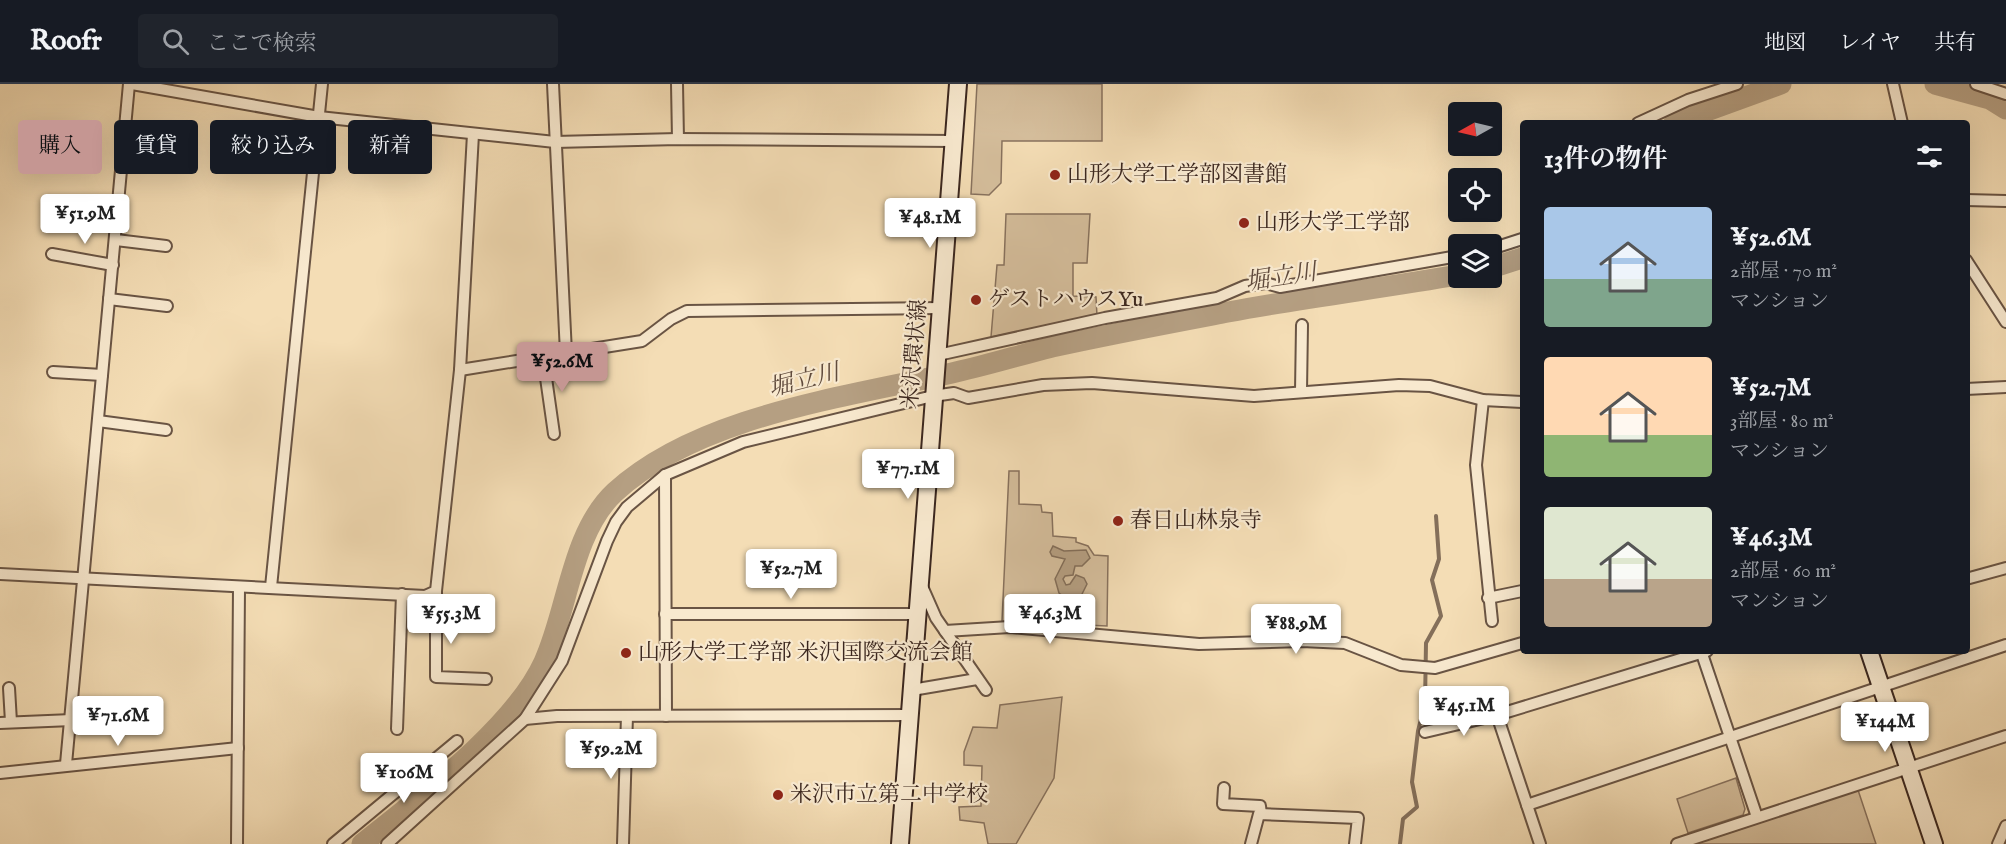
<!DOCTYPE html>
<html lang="ja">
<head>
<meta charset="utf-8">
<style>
  :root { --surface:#171b24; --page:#20242c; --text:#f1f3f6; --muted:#9ea1a6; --line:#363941; --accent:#c59692 }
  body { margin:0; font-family:"IM FELL English","Noto Serif JP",serif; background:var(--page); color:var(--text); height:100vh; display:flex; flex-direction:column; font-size:22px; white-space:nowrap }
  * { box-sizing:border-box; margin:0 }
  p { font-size:20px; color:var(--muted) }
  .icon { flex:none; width:33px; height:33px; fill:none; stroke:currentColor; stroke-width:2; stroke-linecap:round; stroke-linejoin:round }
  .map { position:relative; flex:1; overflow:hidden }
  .side { position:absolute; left:1520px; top:36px; width:450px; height:534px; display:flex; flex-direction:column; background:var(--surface); border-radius:6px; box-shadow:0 6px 24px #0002 }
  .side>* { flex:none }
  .banner { position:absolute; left:18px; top:36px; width:570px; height:54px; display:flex; gap:12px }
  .needle { width:39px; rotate:262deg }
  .buttons { position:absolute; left:1448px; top:18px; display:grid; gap:12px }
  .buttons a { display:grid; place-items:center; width:54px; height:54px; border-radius:6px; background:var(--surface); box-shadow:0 6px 24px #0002; font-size:30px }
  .price { position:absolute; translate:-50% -51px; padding:0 14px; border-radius:6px; background:#fff; color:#222; font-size:20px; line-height:39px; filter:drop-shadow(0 2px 3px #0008) }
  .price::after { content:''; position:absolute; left:50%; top:36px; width:18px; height:14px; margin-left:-9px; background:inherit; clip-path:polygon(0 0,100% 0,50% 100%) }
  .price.active { background:var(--accent); color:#111 }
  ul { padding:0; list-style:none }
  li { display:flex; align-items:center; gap:18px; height:150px; padding:0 24px }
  li span { display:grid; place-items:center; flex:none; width:168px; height:120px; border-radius:6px; color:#555 }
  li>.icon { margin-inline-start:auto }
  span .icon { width:72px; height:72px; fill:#fffc; stroke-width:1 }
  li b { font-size:26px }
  h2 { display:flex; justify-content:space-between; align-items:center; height:72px; padding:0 24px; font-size:26px }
  .chip { padding:0 21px; border-radius:6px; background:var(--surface); box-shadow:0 6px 24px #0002; font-size:21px; line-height:54px }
  .chip.active { background:var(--accent); color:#111 }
  header { display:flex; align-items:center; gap:36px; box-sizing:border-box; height:84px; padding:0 30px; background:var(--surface); border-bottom:2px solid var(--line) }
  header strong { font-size:28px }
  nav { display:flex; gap:33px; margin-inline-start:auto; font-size:21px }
  .search { width:420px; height:54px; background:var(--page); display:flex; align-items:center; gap:15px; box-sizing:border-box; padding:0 21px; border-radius:6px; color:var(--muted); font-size:22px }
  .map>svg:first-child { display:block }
</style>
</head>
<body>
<header>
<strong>Roofr</strong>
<div class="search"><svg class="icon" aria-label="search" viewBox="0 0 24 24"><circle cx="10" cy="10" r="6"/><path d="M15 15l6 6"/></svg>ここで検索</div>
<nav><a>地図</a><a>レイヤ</a><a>共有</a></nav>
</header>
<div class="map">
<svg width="2006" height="760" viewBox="0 0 2006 760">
  <rect width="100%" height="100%" fill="#f4ddb5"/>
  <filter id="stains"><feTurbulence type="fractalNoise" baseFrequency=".00333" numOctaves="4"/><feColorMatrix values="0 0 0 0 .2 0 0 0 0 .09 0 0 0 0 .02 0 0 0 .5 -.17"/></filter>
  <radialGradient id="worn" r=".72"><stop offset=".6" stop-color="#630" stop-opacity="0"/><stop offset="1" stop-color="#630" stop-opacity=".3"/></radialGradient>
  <!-- green -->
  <g fill="#d5be9c" stroke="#88725e" stroke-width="1.5">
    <polygon points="977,0 1102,0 1102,57 1002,57 1001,99 989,111 971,110"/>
    <polygon points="1006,130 1090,130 1087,179 1073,179 1073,212 1096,213 1097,232 991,253 997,181 1004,181"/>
    <polygon points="1009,387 1019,387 1019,420 1041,421 1042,428 1052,429 1053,452 1076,454 1076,458 1088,462 1094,471 1108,472 1107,542 1002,537"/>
    <polygon points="1062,613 1054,694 1016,760 988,760 984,739 960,736 959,723 981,722 982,682 964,681 964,668 973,643 997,644 1000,621"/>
    <polygon points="1736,694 1745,725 1743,731 1688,749 1677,715"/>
    <polygon points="1858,706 1876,760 1695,760"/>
  </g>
  <!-- water -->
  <polygon fill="#b59f82" stroke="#846f5a" stroke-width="1.5" points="1053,462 1064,467 1086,466 1090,474 1082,482 1075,482 1073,491 1065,492 1063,495 1066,501 1070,500 1076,491 1084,494 1087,500 1081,512 1067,515 1059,509 1055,495 1065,475 1052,472 1050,468"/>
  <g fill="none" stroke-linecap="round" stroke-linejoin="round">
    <!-- stream -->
    <polyline stroke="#846f5a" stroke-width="4" points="1400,760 1403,735 1417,723 1412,698 1418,647 1425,619 1426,559 1441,532 1432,496 1439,475 1436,432"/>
    <!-- river -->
    <g stroke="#b59f82" stroke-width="21">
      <polyline points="1935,0 1990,15 2006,25"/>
      <polyline points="1674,39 1781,0"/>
      <polyline points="1491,184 1522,174"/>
      <path d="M 362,760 C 419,714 514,644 544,578 C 568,526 571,449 615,408 C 699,331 848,313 956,288 C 988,281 1020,271 1052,263 C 1111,250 1170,239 1228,228 C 1304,214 1382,204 1458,191"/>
    </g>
    <!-- street casing -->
    <g stroke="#695444" stroke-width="14">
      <g id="street">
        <polyline points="132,0 319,33 555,58 678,55 954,57"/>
        <polyline points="553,0 566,269"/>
        <polyline points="677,0 678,55"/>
        <polyline points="1893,0 1902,39"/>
        <polyline points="1976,0 2006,10"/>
        <polyline points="1638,39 1688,16 1737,0"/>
        <polyline points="1966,116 2006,117"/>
        <polyline points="116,156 166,162"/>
        <polyline points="1491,165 1522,155"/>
        <polyline points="52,170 113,181"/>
        <polyline points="1966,176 2006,238"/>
        <polyline points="109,215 167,222"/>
        <polyline points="938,271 1105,234 1217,214 1245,202 1265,199 1280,203 1458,172"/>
        <polyline points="543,273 554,350"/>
        <polyline points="460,286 642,257 671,235 687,227 942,224"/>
        <polyline points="53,288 102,291"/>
        <polyline points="1966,305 2006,303"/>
        <polyline points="1301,307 1302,241"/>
        <polyline points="1483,316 1476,381 1492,537"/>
        <polyline points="98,337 166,346"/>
        <polyline points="665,391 666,632"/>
        <polyline points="0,490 425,512 436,507 460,286 473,50"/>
        <polyline points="1966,495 2006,484"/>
        <polyline points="921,500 936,534 986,606"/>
        <polyline points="271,503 322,0"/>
        <polyline points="436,507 436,593 486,595"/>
        <polyline points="1488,514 1522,507"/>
        <polyline points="665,530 917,530"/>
        <polyline points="945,547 1010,543 1199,560 1302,557 1345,559 1401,581 1435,584 1522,559"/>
        <polyline points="1701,567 1757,733"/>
        <polyline points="9,604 11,638"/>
        <polyline points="912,606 977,595"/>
        <polyline points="1497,631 1540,760"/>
        <polyline points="525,635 557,632 910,631"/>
        <polyline points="0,639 72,636"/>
        <polyline points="397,645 402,510"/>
        <polyline points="1425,648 1497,631 1707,567"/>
        <polyline points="66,680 129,0"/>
        <polyline points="0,689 238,664"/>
        <polyline points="1224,704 1223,720 1260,722 1261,730"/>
        <polyline points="1527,721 2006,561"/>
        <polyline points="237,760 239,504"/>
        <polyline points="333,760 457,657"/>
        <polyline points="387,760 525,635 562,577 607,457 616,438 627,423 665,391 743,358 933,312 954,309 968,314 1043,301 1092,299 1254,312 1399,301 1430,302 1483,316 1522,318"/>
        <polyline points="623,760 627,632"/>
        <polyline points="1251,760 1259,730 1358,734 1355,760"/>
        <polyline points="1677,760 2006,652"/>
        <polyline points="1998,760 2006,742"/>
      </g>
    </g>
    <!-- secondary casing -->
    <g stroke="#3b271f" stroke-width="20">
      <g id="secondary">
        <polyline points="1869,567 1934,760"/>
        <polyline points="900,760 958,0"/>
      </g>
    </g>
    <!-- street -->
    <use href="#street" stroke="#f8e9cf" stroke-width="10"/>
    <!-- secondary -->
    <use href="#secondary" stroke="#f8e9cf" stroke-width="16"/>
  </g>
  <!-- markers -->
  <g fill="#8f2418" stroke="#f8e9cf" stroke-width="2">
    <circle cx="1055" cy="91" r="6"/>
    <circle cx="1244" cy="139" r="6"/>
    <circle cx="976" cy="216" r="6"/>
    <circle cx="1118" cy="437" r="6"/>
    <circle cx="626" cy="569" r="6"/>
    <circle cx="778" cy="711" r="6"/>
  </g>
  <g text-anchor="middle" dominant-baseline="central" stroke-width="4.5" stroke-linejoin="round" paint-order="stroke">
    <!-- poi labels -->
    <g font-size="22" fill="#3b271f" stroke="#f8e9cf" text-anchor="start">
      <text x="1067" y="91">山形大学工学部図書館</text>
      <text x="1256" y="139">山形大学工学部</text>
      <text x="988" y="216">ゲストハウスYu</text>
      <text x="1130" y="437">春日山林泉寺</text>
      <text x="638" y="569">山形大学工学部 米沢国際交流会館</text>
      <text x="790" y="711">米沢市立第二中学校</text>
    </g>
    <!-- street labels -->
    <g font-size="22" fill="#3b271f" stroke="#f8e9cf">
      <text transform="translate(915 270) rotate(-85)">米沢環状線</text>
    </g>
    <!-- water labels -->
    <g font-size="24" font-style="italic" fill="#604b3d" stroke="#f8e9cf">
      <text transform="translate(1281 194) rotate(-9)">堀立川</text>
      <text transform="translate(804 297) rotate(-14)">堀立川</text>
    </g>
  </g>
  <rect width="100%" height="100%" filter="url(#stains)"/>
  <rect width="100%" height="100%" fill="url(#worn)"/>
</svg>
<div class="buttons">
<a><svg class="needle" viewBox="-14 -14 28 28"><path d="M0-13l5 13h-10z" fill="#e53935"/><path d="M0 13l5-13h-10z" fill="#9ea1a6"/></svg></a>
<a><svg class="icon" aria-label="locate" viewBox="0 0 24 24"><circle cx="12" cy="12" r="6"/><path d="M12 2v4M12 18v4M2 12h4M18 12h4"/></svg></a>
<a><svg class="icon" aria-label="layers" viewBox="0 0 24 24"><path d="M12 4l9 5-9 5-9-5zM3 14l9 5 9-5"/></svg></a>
</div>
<b class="price" style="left:85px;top:161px">¥51.9M</b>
<b class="price" style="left:930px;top:165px">¥48.1M</b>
<b class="price active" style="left:562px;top:309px">¥52.6M</b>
<b class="price" style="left:908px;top:416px">¥77.1M</b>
<b class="price" style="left:791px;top:516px">¥52.7M</b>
<b class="price" style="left:451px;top:561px">¥55.3M</b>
<b class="price" style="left:1050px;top:561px">¥46.3M</b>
<b class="price" style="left:1296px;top:571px">¥88.9M</b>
<b class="price" style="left:1464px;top:653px">¥45.1M</b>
<b class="price" style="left:118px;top:663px">¥71.6M</b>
<b class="price" style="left:1885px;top:669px">¥144M</b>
<b class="price" style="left:611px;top:696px">¥59.2M</b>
<b class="price" style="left:404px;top:720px">¥106M</b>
<div class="banner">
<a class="chip active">購入</a>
<a class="chip">賃貸</a>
<a class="chip">絞り込み</a>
<a class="chip">新着</a>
</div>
<section class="side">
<h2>13件の物件<svg class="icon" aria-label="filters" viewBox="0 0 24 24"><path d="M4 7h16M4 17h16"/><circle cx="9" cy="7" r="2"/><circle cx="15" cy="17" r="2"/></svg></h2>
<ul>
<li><span style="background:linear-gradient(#a9c7e8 60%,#7fa58c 0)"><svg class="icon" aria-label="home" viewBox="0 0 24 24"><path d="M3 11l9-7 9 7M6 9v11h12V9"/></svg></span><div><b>¥52.6M</b><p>2部屋 · 70 m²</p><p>マンション</p></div></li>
<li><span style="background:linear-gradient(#ffd9b3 65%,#8fb573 0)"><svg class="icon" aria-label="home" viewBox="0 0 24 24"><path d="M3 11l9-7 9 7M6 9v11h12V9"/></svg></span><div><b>¥52.7M</b><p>3部屋 · 80 m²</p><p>マンション</p></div></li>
<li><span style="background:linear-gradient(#dfe7d0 60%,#b9a48a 0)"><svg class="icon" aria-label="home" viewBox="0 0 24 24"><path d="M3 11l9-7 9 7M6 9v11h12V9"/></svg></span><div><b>¥46.3M</b><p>2部屋 · 60 m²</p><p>マンション</p></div></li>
</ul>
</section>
</div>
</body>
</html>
